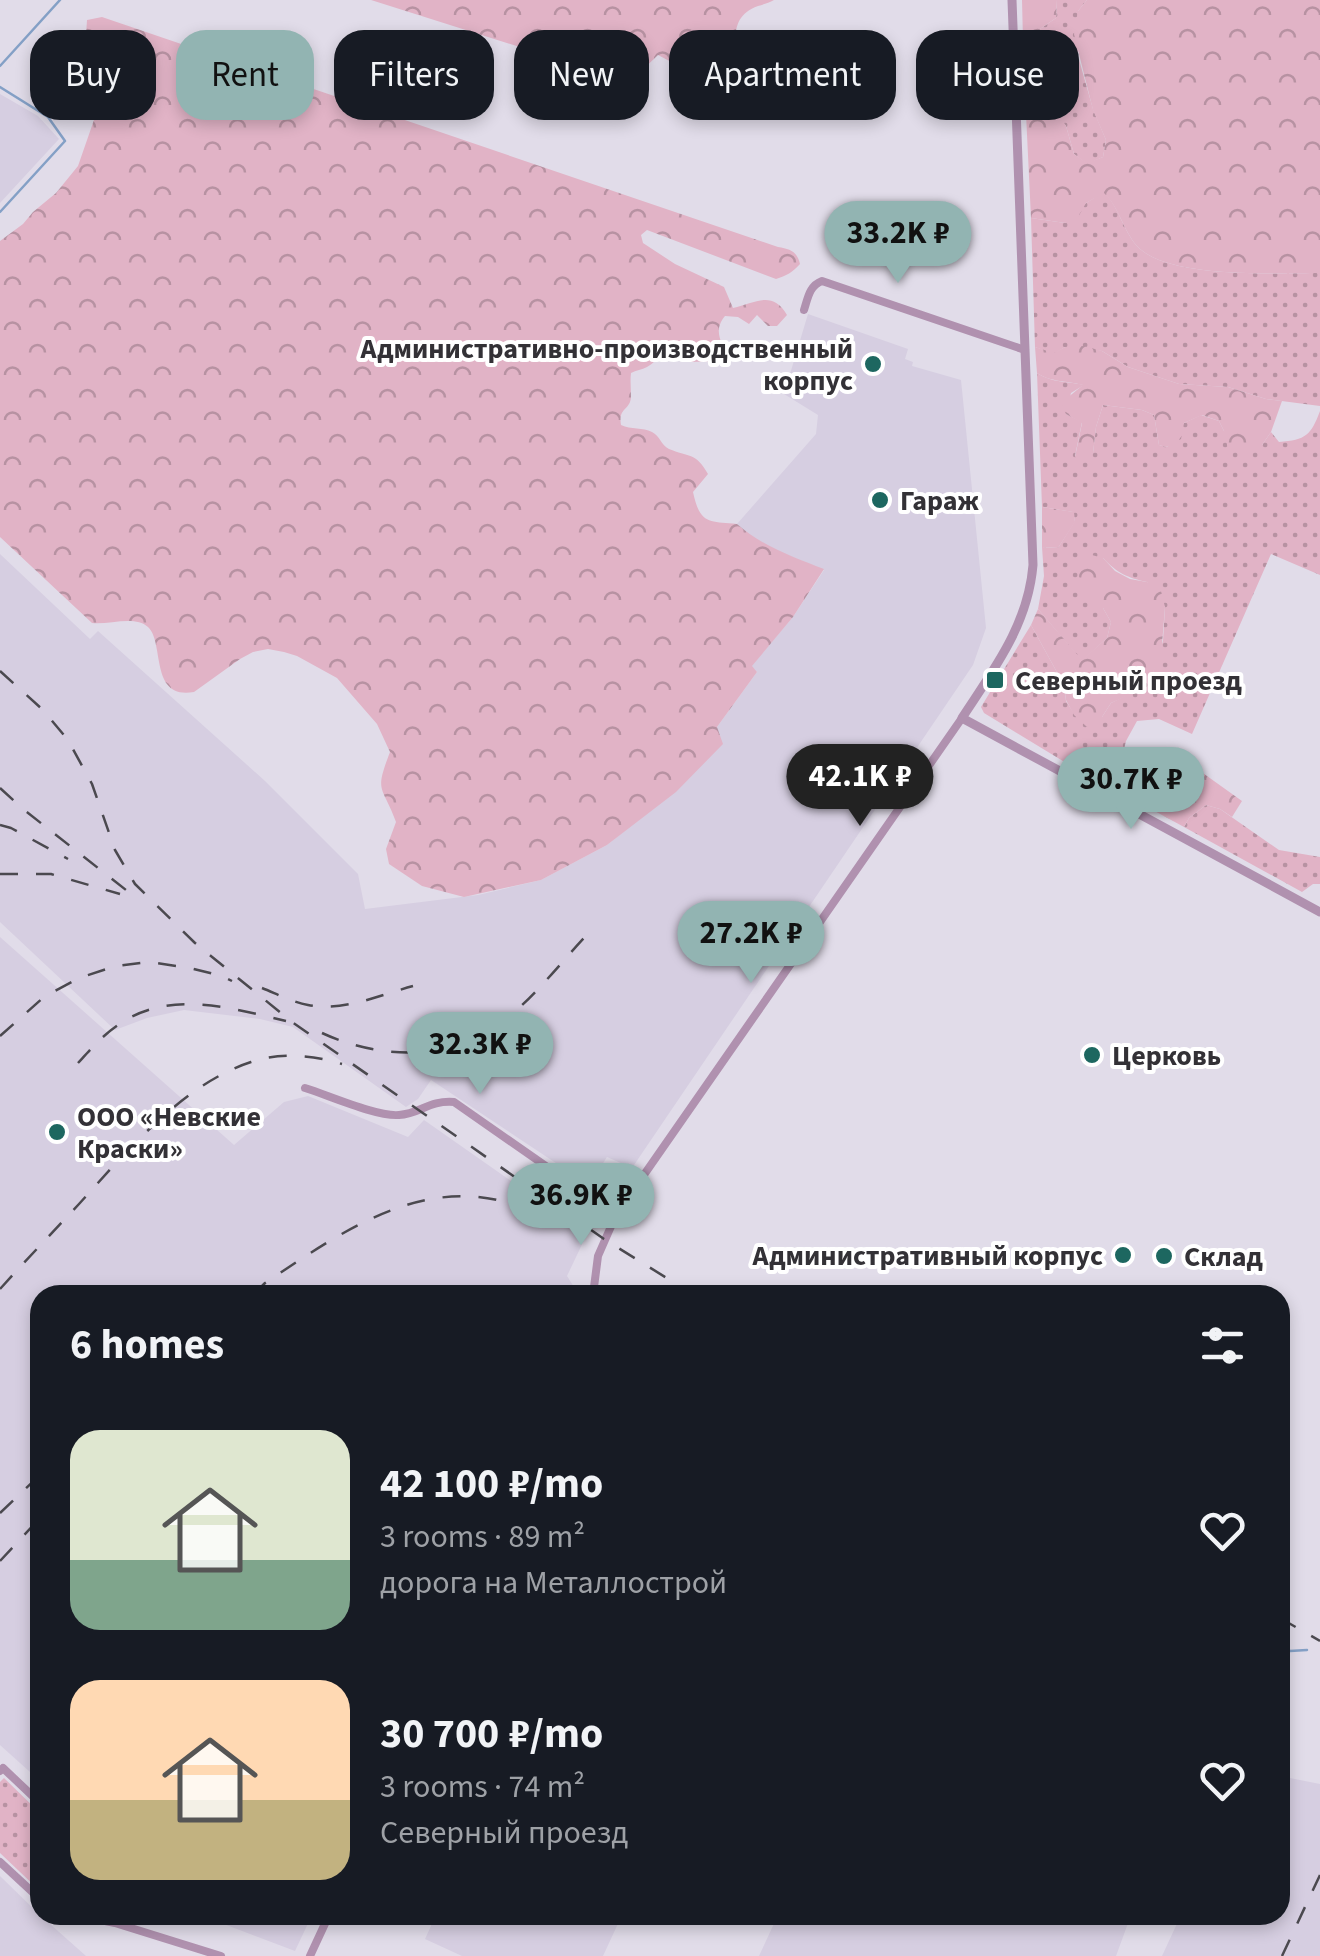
<!DOCTYPE html>
<html lang="en">
<head>
<meta charset="utf-8">
<style>
	body { margin:0; font-family:"Source Sans 3",sans-serif; background:#242831; color:#f1f3f6; height:100vh; display:flex; flex-direction:column; font-size:38px; white-space:nowrap }
	* { box-sizing:border-box; margin:0 }
	p { font-size:32px; color:#9ea1a6 }
	.icon { flex:none; width:55px; height:55px; fill:none; stroke:currentColor; stroke-width:2; stroke-linecap:round; stroke-linejoin:round }
	.map { position:relative; flex:1; overflow:hidden }
	.details { position:absolute; left:30px; top:1285px; width:1260px; height:640px; display:flex; flex-direction:column; background:#171b24; border-radius:30px; box-shadow:0 5px 15px #0003 }
	.details>* { flex:none }
	.hud { position:absolute; left:30px; top:30px; width:1260px; height:90px; display:flex; gap:20px }
	.price { position:absolute; translate:-50% -85px; padding:0 22px; border-radius:35px; background:#92b4b2; color:#111; font-size:32px; line-height:65px; filter:drop-shadow(0 2px 5px #0008) }
	.price::after { content:''; position:absolute; left:50%; top:60px; width:30px; height:22px; margin-left:-15px; background:inherit; clip-path:polygon(0 0,100% 0,50% 100%) }
	.price.current { background:#222; color:#fff }
	ul { padding:0; list-style:none }
	li { display:flex; align-items:center; gap:30px; height:250px; padding:0 40px }
	li span { display:grid; place-items:center; flex:none; width:280px; height:200px; border-radius:30px; color:#555 }
	li>.icon { margin-inline-start:auto }
	span .icon { width:120px; height:120px; fill:#fffc; stroke-width:1 }
	li b { font-size:42px }
	h2 { display:flex; justify-content:space-between; align-items:center; height:120px; padding:0 40px; font-size:42px }
	.tag { padding:0 35px; border-radius:30px; background:#171b24; box-shadow:0 5px 15px #0003; font-size:35px; line-height:90px }
	.tag.current { background:#92b4b2; color:#111 }
	.map>svg:first-child { display:block }
</style>
</head>
<body>
<div class="map">
<svg width="1320" height="1956" viewBox="0 0 1320 1956">
	<defs>
		<pattern id="grass-dots" width="8" height="8" patternUnits="userSpaceOnUse" patternTransform="scale(2.5)"><rect width="8" height="8" fill="#e1b3c6"/><path d="M2 2h.1M6 6h.1" fill="none" stroke="#b792a2" stroke-width="1.8" stroke-linecap="round"/></pattern>
		<pattern id="forest-crowns" width="20" height="18" patternUnits="userSpaceOnUse" patternTransform="scale(2.5)"><rect width="20" height="18" fill="#e1b3c6"/><path d="M2 6a3 3 0 1 1 6 0M12 15a3 3 0 1 1 6 0" fill="none" stroke="#b792a2"/></pattern>
	</defs>
	<rect width="100%" height="100%" fill="#e1dce9"/>
	<path fill="#d6cee1" d="M 0,94 L 38,116 L 59,139 L 0,203 Z
		M 808,314 L 908,349 L 905,359 L 913,362 L 912,366 L 961,380 L 986,628 L 973,665 L 632,1168 L 607,1157 L 589,1185 L 431,1080 L 418,1099 L 406,1107 L 293,1027 L 260,1019 L 184,1010 L 147,1018 L 115,1030 L 0,922 L 0,554 L 90,639 L 98,631 L 265,781 L 358,874 L 365,909 L 478,895 L 541,880 L 607,845 L 632,825 L 717,727 L 757,672 L 751,666 L 793,617 L 824,570 L 780,552 L 750,536 L 737,524 L 816,434 L 818,415 L 784,394 Z
		M 0,937 L 234,1145 L 284,1102 L 308,1096 L 408,1137 L 424,1120 L 587,1234 L 567,1276 L 579,1295 L 40,1295 L 40,1781 L 0,1745 Z
		M 1280,1776 L 1320,1784 L 1320,1956 L 1162,1956 L 1181,1915 L 1280,1915 Z
		M 0,1876 L 40,1915 L 86,1956 L 0,1956 Z
		M 200,1915 L 312,1915 L 295,1951 Z
		M 436,1915 L 622,1915 L 603,1956 L 462,1956 L 425,1939 Z
		M 778,1915 L 1131,1915 L 1116,1956 L 759,1956 Z"/>
	<path fill="url(#grass-dots)" d="M 1057,0 L 1087,0 L 1078,11 L 1078,56 L 1093,109 L 1106,140 L 1103,157 L 1087,164 L 1074,154 L 1066,126 L 1041,95 L 1025,93 L 1023,41 L 1030,45 L 1039,42 L 1040,29 L 1056,18 Z
		M 1104,192 C 1119,207 1123,230 1137,246 C 1167,279 1276,273 1320,273 L 1320,406 L 1266,399 L 1228,387 L 1179,384 L 1128,367 L 1102,351 L 1065,347 L 1054,354 L 1035,347 L 1031,218 L 1065,223 L 1086,203 Z
		M 1037,373 C 1053,383 1066,381 1084,385 L 1071,393 L 1066,414 L 1082,422 L 1075,456 L 1093,453 L 1096,427 L 1103,405 L 1142,410 L 1154,415 L 1159,445 L 1167,447 L 1184,423 L 1201,415 L 1219,421 L 1224,431 L 1262,445 L 1271,432 L 1279,442 C 1306,440 1311,435 1320,411 L 1320,575 L 1271,554 L 1192,734 L 1159,719 L 1137,721 L 1126,741 L 1123,753 L 1099,783 L 984,713 L 981,707 L 1031,625 L 1064,685 L 1066,701 L 1075,715 L 1102,717 L 1111,703 L 1129,694 L 1153,672 L 1163,641 L 1165,607 L 1147,582 C 1128,578 1117,573 1103,558 L 1103,608 L 1111,622 L 1107,638 L 1082,661 L 1038,609 L 1044,576 L 1042,547 L 1058,548 L 1075,521 L 1073,512 L 1042,507 Z
		M 1206,805 L 1220,809 L 1279,850 L 1320,857 L 1320,884 L 1313,884 L 1302,892 L 1184,827 L 1189,818 Z
		M 4,1778 L 40,1813 L 40,1891 L 0,1853 L 0,1782 Z"/>
	<path fill="url(#forest-crowns)" d="M 371,0 L 774,0 C 769,3 764,4 758,6 C 729,16 735,43 738,66 L 730,61 L 722,63 L 737,107 L 731,114 L 676,93 L 675,64 L 658,55 L 630,82 Z
		M 1022,0 L 1057,0 L 1056,18 L 1040,29 L 1037,46 L 1023,41 Z
		M 1087,0 L 1320,0 L 1320,273 C 1276,273 1167,279 1137,246 C 1123,230 1119,207 1104,193 L 1086,203 L 1077,219 L 1065,223 L 1031,218 L 1025,93 L 1041,95 L 1051,102 L 1066,126 L 1074,154 L 1087,163 L 1103,157 L 1106,140 L 1093,110 L 1074,34 L 1078,11 Z
		M 102,17 L 778,247 C 790,249 797,251 800,264 C 793,272 786,276 776,279 L 647,230 L 641,235 L 643,243 L 675,264 L 724,287 L 733,308 C 754,304 772,289 787,315 L 777,326 L 768,326 L 757,315 L 749,324 L 738,317 L 725,316 C 712,332 723,341 726,358 L 718,361 L 690,362 L 685,349 C 662,345 663,358 647,367 C 642,370 636,370 631,373 C 630,381 631,389 631,397 C 630,411 618,407 621,425 C 631,430 643,427 652,432 C 660,436 661,445 669,449 C 688,457 696,452 708,474 L 693,492 C 700,525 709,521 737,524 C 762,546 793,557 824,569 L 793,617 L 752,666 L 757,672 L 717,727 L 723,744 L 676,792 L 607,845 L 541,880 L 464,897 L 422,886 L 389,864 L 386,849 L 396,822 C 382,784 374,794 390,752 L 377,724 L 337,678 L 297,656 L 284,652 L 268,649 L 253,652 L 240,659 L 194,692 C 149,700 165,643 148,627 C 135,615 109,625 92,623 L 0,537 L 0,241 L 23,224 L 33,212 L 56,193 L 78,166 L 95,117 L 94,102 L 89,88 L 67,67 L 76,56 L 89,50 L 86,35 L 87,20 Z
		M 1084,346 L 1102,351 L 1128,367 L 1179,384 L 1228,387 L 1266,399 L 1282,401 L 1271,432 L 1262,445 L 1242,450 L 1228,449 L 1224,431 L 1219,421 L 1202,415 L 1184,423 L 1181,439 L 1166,447 L 1159,445 L 1154,415 L 1142,410 L 1103,405 L 1096,427 L 1093,453 L 1082,460 L 1075,457 L 1082,423 L 1066,414 L 1061,403 L 1083,385 C 1065,380 1053,383 1037,373 L 1035,347 L 1054,353 L 1065,347 Z
		M 1042,507 L 1074,512 L 1075,522 L 1058,548 L 1042,547 Z
		M 1088,554 L 1103,558 L 1115,571 L 1130,579 L 1147,582 L 1161,591 L 1165,607 L 1161,657 L 1153,672 L 1129,695 L 1111,703 L 1102,717 L 1087,727 L 1074,715 L 1066,700 L 1064,685 L 1031,625 L 1038,609 L 1082,660 L 1107,638 L 1111,622 L 1103,608 L 1086,601 L 1077,569 Z
		M 1186,761 L 1242,801 L 1232,817 L 1220,809 L 1206,805 L 1189,818 L 1184,827 L 1127,796 L 1136,775 L 1168,770 Z"/>
	<g fill="none" stroke-linecap="round" stroke-linejoin="round">
		<path stroke="#84a0c6" stroke-width="2.5" d="M 0,66 L 60,0
			M 0,87 L 48,117 L 65,141 L 0,212
			M 1280,1643 L 1290,1651 L 1307,1650"/>
		<path stroke="#b091af" stroke-width="8" d="M 804,310 C 808,298 809,286 822,281 L 1025,350
			M 305,1088 C 328,1095 377,1117 399,1115 C 420,1114 429,1100 454,1102 L 616,1215
			M 593,1295 L 598,1256 L 616,1215 L 962,718
			M 0,1771 L 3,1768 L 40,1803
			M 0,1862 L 40,1899
			M 76,1915 L 115,1923 L 113,1915
			M 115,1923 L 221,1956
			M 310,1956 L 329,1915"/>
		<path stroke="#b091af" stroke-width="9" d="M 1012,0 L 1033,565 C 1028,625 994,669 962,718 L 1320,912"/>
		<path stroke="#4b494f" stroke-width="2.5" stroke-dasharray="18 18" stroke-linecap="butt" d="M 0,671 L 43,710 L 68,740 L 92,784 L 115,850 L 135,884 L 195,943 L 292,1022 L 604,1239 L 694,1295
			M 0,788 L 23,809 L 140,901
			M 0,825 L 11,828 L 68,859
			M 0,874 L 51,874 L 120,894
			M 262,988 C 277,994 292,1002 308,1005 C 343,1012 380,995 413,986
			M 322,1033 C 376,1058 444,1062 495,1027 C 528,1005 557,967 584,938
			M 0,1036 L 44,997 L 79,978 L 116,966 L 149,962 L 190,968 L 222,976 L 232,981
			M 78,1063 C 90,1050 103,1035 118,1025 C 169,989 231,1008 286,1021
			M 0,1289 C 26,1260 53,1232 79,1204 C 126,1152 183,1084 251,1062 C 280,1052 313,1055 342,1064
			M 253,1295 L 265,1283 C 333,1238 410,1181 497,1200 C 524,1205 551,1220 575,1232
			M 558,1295 L 610,1292 L 636,1295
			M 0,1513 L 40,1475
			M 0,1561 L 40,1518
			M 1280,1618 L 1320,1641
			M 1282,1956 L 1320,1875"/>
	</g>
	<g fill="#1d6760" stroke="#fff" stroke-width="4">
		<circle cx="873" cy="364" r="10"/>
		<circle cx="880" cy="500" r="10"/>
		<rect x="985" y="670" width="20" height="20" rx="5"/>
		<circle cx="1092" cy="1055" r="10"/>
		<circle cx="57" cy="1132" r="10"/>
		<circle cx="1123" cy="1255" r="10"/>
		<circle cx="1164" cy="1256" r="10"/>
	</g>
	<g text-anchor="middle" stroke-width="8" stroke-linejoin="round" paint-order="stroke">
		<g font-size="28" font-weight="bold" fill="#333136" stroke="#fff" text-anchor="start">
			<text x="853" y="358" text-anchor="end">Административно-производственный<tspan x="853" dy="32">корпус</tspan></text>
			<text x="900" y="510">Гараж</text>
			<text x="1015" y="690">Северный проезд</text>
			<text x="1112" y="1065">Церковь</text>
			<text x="77" y="1126">ООО «Невские<tspan x="77" dy="32">Краски»</tspan></text>
			<text x="1103" y="1265" text-anchor="end">Административный корпус</text>
			<text x="1184" y="1266">Склад</text>
		</g>
	</g>
</svg>
<b class="price" style="left:898px;top:286px">33.2K ₽</b>
<b class="price current" style="left:860px;top:829px">42.1K ₽</b>
<b class="price" style="left:1131px;top:832px">30.7K ₽</b>
<b class="price" style="left:751px;top:986px">27.2K ₽</b>
<b class="price" style="left:480px;top:1097px">32.3K ₽</b>
<b class="price" style="left:581px;top:1248px">36.9K ₽</b>
<div class="hud">
<a class="tag">Buy</a>
<a class="tag current">Rent</a>
<a class="tag">Filters</a>
<a class="tag">New</a>
<a class="tag">Apartment</a>
<a class="tag">House</a>
</div>
<section class="details">
<h2>6 homes<svg class="icon" aria-label="filters" viewBox="0 0 24 24"><path d="M4 7h16M4 17h16"/><circle cx="9" cy="7" r="2"/><circle cx="15" cy="17" r="2"/></svg></h2>
<ul>
<li><span style="background:linear-gradient(#dfe7d0 65%,#7fa58c 0)"><svg class="icon" aria-label="home" viewBox="0 0 24 24"><path d="M3 11l9-7 9 7M6 9v11h12V9"/></svg></span><div><b>42 100 ₽/mo</b><p>3 rooms · 89 m²</p><p>дорога на Металлострой</p></div><svg class="icon" aria-label="heart" viewBox="0 0 24 24"><path d="M12 20l-8-8c-3-5 5-10 8-4 3-6 11-1 8 4z"/></svg></li>
<li><span style="background:linear-gradient(#ffd9b3 60%,#c2b280 0)"><svg class="icon" aria-label="home" viewBox="0 0 24 24"><path d="M3 11l9-7 9 7M6 9v11h12V9"/></svg></span><div><b>30 700 ₽/mo</b><p>3 rooms · 74 m²</p><p>Северный проезд</p></div><svg class="icon" aria-label="heart" viewBox="0 0 24 24"><path d="M12 20l-8-8c-3-5 5-10 8-4 3-6 11-1 8 4z"/></svg></li>
</ul>
</section>
</div>
</body>
</html>
